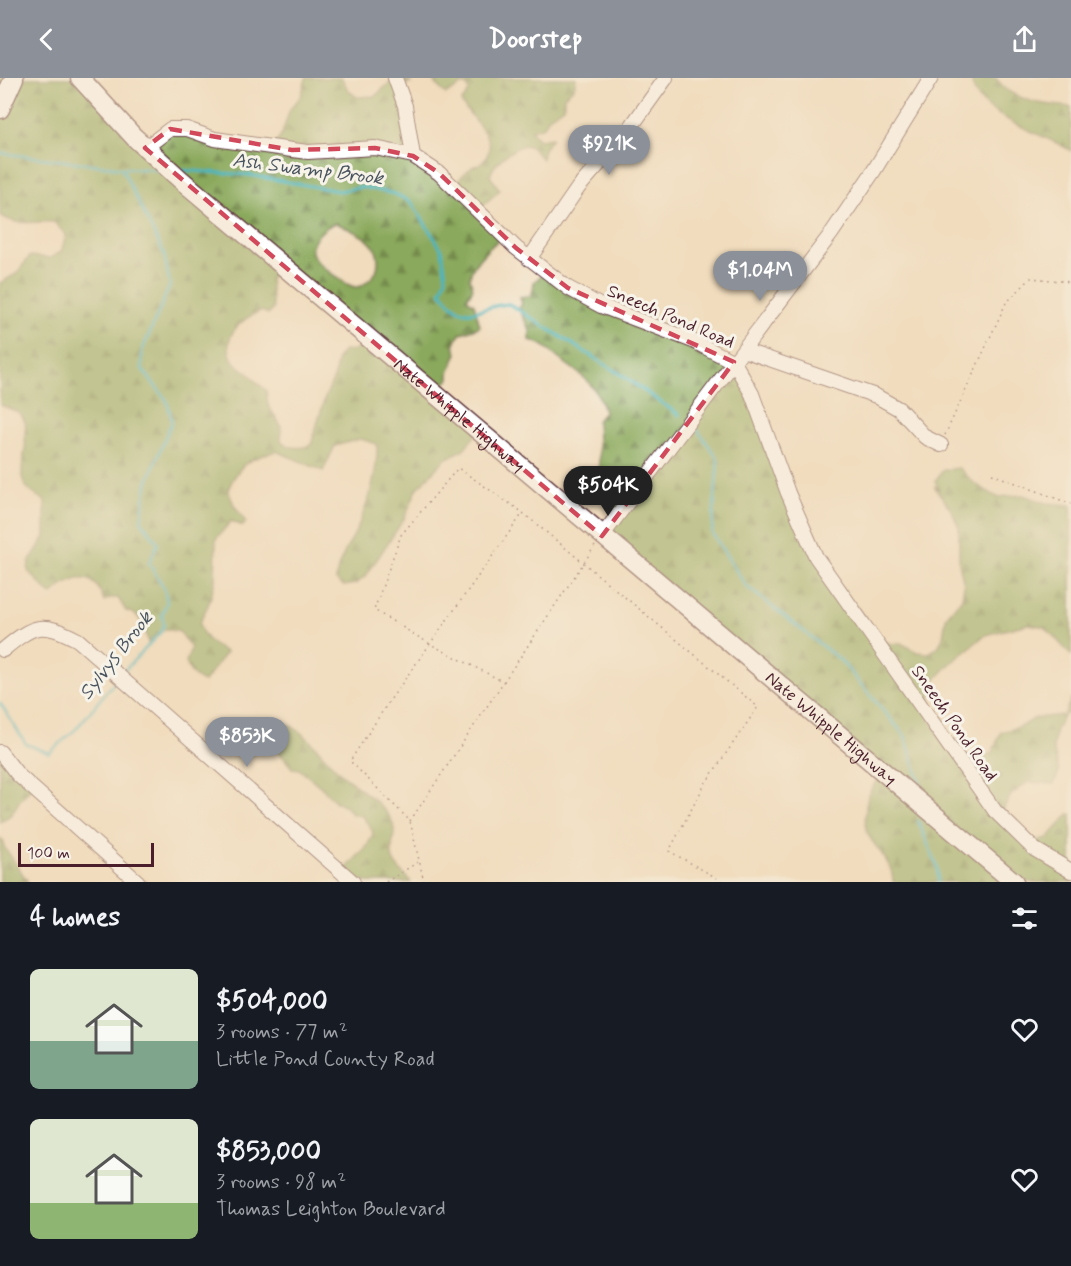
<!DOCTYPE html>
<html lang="en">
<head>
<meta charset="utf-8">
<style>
	body { margin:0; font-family:Mynerve,sans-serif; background:#20242c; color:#f1f3f6; height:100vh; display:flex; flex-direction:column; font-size:22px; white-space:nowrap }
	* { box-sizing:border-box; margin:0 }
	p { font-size:20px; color:#9ea1a6 }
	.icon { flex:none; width:33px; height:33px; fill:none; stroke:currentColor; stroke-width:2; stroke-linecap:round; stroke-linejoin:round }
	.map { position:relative; height:804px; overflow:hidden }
	.panel { display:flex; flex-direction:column; background:#171b24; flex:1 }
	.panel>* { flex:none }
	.scale { position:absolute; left:18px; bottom:15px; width:136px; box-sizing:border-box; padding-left:6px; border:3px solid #4a1f2b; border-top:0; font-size:16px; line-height:21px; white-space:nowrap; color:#4a1f2b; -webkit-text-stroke:4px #f7f3e8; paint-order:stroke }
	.price { position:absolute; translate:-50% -51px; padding:0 14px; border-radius:21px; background:#8c9099; color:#fff; font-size:20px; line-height:39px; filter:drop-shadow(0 2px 3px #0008) }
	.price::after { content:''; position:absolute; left:50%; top:36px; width:18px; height:14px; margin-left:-9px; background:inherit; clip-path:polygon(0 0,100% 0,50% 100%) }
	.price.current { background:#222; color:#fff }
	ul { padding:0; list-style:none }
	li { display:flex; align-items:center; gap:18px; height:150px; padding:0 30px }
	li span { display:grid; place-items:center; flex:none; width:168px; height:120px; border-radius:9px; color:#555 }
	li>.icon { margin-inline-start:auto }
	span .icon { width:72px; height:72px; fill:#fffc; stroke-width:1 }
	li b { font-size:26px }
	h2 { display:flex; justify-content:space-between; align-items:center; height:72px; padding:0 30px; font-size:26px }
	header { display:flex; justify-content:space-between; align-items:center; height:78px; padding:0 30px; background:#8c9099; color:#fff; font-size:27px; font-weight:700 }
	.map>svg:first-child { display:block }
</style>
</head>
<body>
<header><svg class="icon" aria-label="back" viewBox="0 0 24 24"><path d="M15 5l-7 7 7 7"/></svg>Doorstep<svg class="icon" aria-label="share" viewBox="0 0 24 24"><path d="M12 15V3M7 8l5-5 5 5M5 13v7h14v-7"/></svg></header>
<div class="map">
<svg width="1071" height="804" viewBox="0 0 1071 804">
	<defs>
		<pattern id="forest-firs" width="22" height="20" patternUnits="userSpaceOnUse" patternTransform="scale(1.5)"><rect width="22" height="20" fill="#8aa95c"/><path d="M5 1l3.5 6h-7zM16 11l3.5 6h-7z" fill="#73894c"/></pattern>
	</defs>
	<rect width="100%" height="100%" fill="#f7f3e8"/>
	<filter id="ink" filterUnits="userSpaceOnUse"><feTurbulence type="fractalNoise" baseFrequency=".0167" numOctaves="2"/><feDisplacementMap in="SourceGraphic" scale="12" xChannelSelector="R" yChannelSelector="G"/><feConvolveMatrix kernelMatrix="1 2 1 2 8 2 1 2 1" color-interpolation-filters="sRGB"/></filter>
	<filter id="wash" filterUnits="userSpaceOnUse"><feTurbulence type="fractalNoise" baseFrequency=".008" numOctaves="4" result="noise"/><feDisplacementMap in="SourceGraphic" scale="24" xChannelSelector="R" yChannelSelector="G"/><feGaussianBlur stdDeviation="1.35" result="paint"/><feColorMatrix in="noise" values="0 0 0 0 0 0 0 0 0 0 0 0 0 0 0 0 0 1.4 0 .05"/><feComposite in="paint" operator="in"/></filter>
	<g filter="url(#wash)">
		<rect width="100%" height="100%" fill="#f1dcbd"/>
		<path fill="url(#forest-firs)" stroke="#6a6444" stroke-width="1.5" fill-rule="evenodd" d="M 0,0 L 81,0 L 146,68 L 167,54 L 272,70 L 281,58 L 290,31 L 301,18 L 306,0 L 342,0 L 348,12 L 357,19 L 375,18 L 395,0 L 403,0 L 411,5 L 403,8 L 414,73 L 454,106 C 460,101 466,93 472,89 C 480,85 474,91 481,85 C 504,65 472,42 461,24 L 469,14 L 468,9 L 463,6 L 446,16 L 435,6 L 433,0 L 576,0 L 574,10 L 564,18 L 564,29 L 549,39 L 544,48 L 531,52 L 539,62 L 552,60 L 544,71 L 542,81 L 531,69 L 524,67 C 510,72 494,84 490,98 L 500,112 L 479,131 L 504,156 C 494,167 471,184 470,200 C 470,203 472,206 473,210 L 467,221 L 474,226 L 480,248 C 467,256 460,249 454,268 L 457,275 L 449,295 L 449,301 L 436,314 L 480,352 L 463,372 L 445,381 L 417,411 L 404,441 L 366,498 L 355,506 L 344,508 L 336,502 C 337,484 348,469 356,453 C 368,426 378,396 377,366 L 360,361 L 335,368 L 323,393 L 276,373 C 249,381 239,385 228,412 L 234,427 L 246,444 L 243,448 L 231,443 L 216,461 L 215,503 L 209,525 L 199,546 C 204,561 212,567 226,574 L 204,604 C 194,600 190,595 186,584 L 191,570 L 180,554 L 165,551 L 156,556 L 148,565 C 145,550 142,536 126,533 L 118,520 L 110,520 L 104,523 C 94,490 71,499 51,517 L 28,493 L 29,484 L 45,459 L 45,425 L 44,422 C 16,408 21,397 25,370 C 26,365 25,361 25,356 C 25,351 27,346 24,342 C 20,333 8,330 0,327 L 0,205 L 16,196 L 30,178 L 50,180 L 61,174 L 66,157 L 54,144 C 34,142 17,150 0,137 ZM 336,145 C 353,153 379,162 378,183 C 378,191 376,195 371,200 C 366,204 362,210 355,209 C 347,208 318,187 314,179 C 305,166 325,147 336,145 ZM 284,188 L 368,260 L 355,272 L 344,273 L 338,279 L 334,300 L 325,319 L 311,367 C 299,371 292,371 281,363 L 281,348 L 268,327 L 266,312 C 259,307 254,302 249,296 C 245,291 237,289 234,284 C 219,260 240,241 261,233 L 269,236 L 273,231 L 270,200 Z
			M 972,0 L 996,0 C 1012,24 1045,27 1071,29 L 1071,73 C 1046,56 969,36 972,0 Z
			M 548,192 L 567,207 L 734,283 L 812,474 L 883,563 L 891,566 L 901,565 L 917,574 L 929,575 L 938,569 L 943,559 L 946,539 L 962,520 L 964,507 L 959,485 L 959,449 L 951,432 L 934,408 L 939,411 L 935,403 L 943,392 L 959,390 L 975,406 L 997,419 L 1023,417 L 1046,425 L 1071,427 L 1071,577 L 1045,549 L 1028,546 L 985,557 L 949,587 L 932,605 L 928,640 L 964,691 L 992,675 L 1001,654 L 1024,647 L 1035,640 L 1064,637 L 1071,621 L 1071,634 L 1064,637 L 1056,651 L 1053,670 L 1059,694 L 1054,706 L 1028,704 L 1011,717 L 999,740 L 1026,765 L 1048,760 L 1069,736 L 1071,736 L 1071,804 L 1020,804 L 1007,794 L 1000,804 L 893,804 C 893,785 878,773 869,758 C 863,748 865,722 871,712 C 874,705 881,699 886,693 L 606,456 L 617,436 L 601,419 L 597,343 L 604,334 C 600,310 581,296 562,283 C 548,273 549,268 530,262 L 530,252 L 519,231 L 522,225 L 520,219 L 530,218 L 533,213 L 534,204 Z
			M 284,644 C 313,659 321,678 343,697 C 357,710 382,725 391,741 C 399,755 388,768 393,782 C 396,790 406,798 411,804 L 352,804 L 343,794 L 367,768 L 373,756 L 371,750 L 362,738 L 352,736 L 344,727 L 337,725 L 321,709 L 299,691 L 292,690 L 275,669 L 263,664 Z
			M 0,672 L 33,707 L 20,722 L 12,736 L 0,744 Z
			M 0,760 L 4,764 L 3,767 L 28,804 L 0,804 Z"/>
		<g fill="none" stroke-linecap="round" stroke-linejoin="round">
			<path stroke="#47b6c0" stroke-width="3" d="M 0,75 L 122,90 L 159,92
				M 122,91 L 164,176 L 170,207 L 142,273 L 142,291 L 167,323 L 172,343 L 147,405 L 141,443 L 158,465 L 149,485 L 164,510 L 167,524 L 162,537 L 164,546 L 161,554 L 122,595
				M 180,92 L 249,97 L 339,113 L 362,109 L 395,116 L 411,124 L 442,172 L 446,200 L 441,214 C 467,250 477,227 509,226 L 623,298 L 679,337
				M 697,351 L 718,381 L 712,455 L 746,508 L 840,582 L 905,658 L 921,707
				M 0,625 L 26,666 L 49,675 L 76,651 L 116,602
				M 918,743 L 937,788 L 938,804"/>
		</g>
	</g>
	<g filter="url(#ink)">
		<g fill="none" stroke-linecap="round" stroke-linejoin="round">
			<defs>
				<path id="minor" d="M 395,0 L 405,28 L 413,78
					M 145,70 L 170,51 L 187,51 L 215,61 L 292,72 L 308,74 L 375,70 L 413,78 L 439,95 L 516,170 L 568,210 L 601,228 L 693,263 L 734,284 L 752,316 L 788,415 L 816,479 L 995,733 L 1034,771 L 1071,793
					M 529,181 L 578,110 L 628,53 L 666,0
					M 743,272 L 876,318 L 899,331 L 925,359 L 941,367
					M 602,458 L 831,156 L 873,94 L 931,0
					M 3,572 C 34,546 42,543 78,562 L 353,804
					M 0,674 L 18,697 L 138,804"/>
				<g id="major">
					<path id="s1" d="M 80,0 L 134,59 L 180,101 L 1014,804"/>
					<path d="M 0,31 L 14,0"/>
				</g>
			</defs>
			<use href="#minor" stroke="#633b41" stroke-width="16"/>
			<use href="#major" stroke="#633b41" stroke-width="21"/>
			<path stroke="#633b41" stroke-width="1.5" stroke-dasharray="1.5 4.5" stroke-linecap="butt" d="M 945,357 L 1006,225 L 1031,200 L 1071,204
				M 992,396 L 1071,426
				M 504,604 L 430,566 L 374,532 L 401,457 L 458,390 L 522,434
				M 410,743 L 595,468
				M 386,804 L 418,784
				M 424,804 L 410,743 L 350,683 L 388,625 L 523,435 L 758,629 L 705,706 L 669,773 L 724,804"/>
			<use href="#minor" stroke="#fff" stroke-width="14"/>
			<use href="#major" stroke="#fff" stroke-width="18"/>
		</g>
	</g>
	<path d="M0 0H1071V804H0ZM 170,51 L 292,72 L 375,70 L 413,78 L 439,95 L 516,170 L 568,210 L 734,284 L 602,458 L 145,70 Z" fill="#f1dcbd" fill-opacity=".55" fill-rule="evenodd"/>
	<path fill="none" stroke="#d1495b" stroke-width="4.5" stroke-dasharray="12 8" stroke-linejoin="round" d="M 170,51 L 292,72 L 375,70 L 413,78 L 439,95 L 516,170 L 568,210 L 734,284 L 602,458 L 145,70 Z"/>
	<g text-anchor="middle" stroke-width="6" stroke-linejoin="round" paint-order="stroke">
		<g font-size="18" fill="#4a1f2b" stroke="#f7f3e8">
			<text transform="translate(671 238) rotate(23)" y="6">Sneech Pond Road</text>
			<text dy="6" stroke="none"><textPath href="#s1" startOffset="508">Nate Whipple Highway</textPath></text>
			<text transform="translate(955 645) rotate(55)" y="6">Sneech Pond Road</text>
			<text dy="6" stroke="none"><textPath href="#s1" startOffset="994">Nate Whipple Highway</textPath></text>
		</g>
		<g font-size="20" font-style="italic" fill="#49545f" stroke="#f7f3e8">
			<text transform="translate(308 90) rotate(7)" y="7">Ash Swamp Brook</text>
			<text transform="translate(115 577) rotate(-52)" y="7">Sylvys Brook</text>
		</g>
	</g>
</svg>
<div class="scale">100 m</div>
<b class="price" style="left:609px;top:98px">$921K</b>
<b class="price" style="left:760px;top:224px">$1.04M</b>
<b class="price current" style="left:608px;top:439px">$504K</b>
<b class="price" style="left:247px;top:690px">$853K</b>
</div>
<section class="panel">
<h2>4 homes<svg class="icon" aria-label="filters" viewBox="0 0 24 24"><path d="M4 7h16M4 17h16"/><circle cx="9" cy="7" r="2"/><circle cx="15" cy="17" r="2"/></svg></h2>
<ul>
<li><span style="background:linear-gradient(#dfe7d0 60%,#7fa58c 0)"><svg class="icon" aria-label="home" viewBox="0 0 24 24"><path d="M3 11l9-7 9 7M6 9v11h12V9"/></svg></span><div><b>$504,000</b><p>3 rooms · 77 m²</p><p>Little Pond County Road</p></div><svg class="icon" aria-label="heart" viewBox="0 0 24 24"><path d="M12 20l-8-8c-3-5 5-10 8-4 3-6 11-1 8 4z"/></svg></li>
<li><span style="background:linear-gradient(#dfe7d0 70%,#8fb573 0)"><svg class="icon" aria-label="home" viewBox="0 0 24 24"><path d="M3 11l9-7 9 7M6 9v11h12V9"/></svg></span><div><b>$853,000</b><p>3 rooms · 98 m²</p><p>Thomas Leighton Boulevard</p></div><svg class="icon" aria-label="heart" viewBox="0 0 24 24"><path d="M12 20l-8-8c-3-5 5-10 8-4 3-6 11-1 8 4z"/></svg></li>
</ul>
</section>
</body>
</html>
